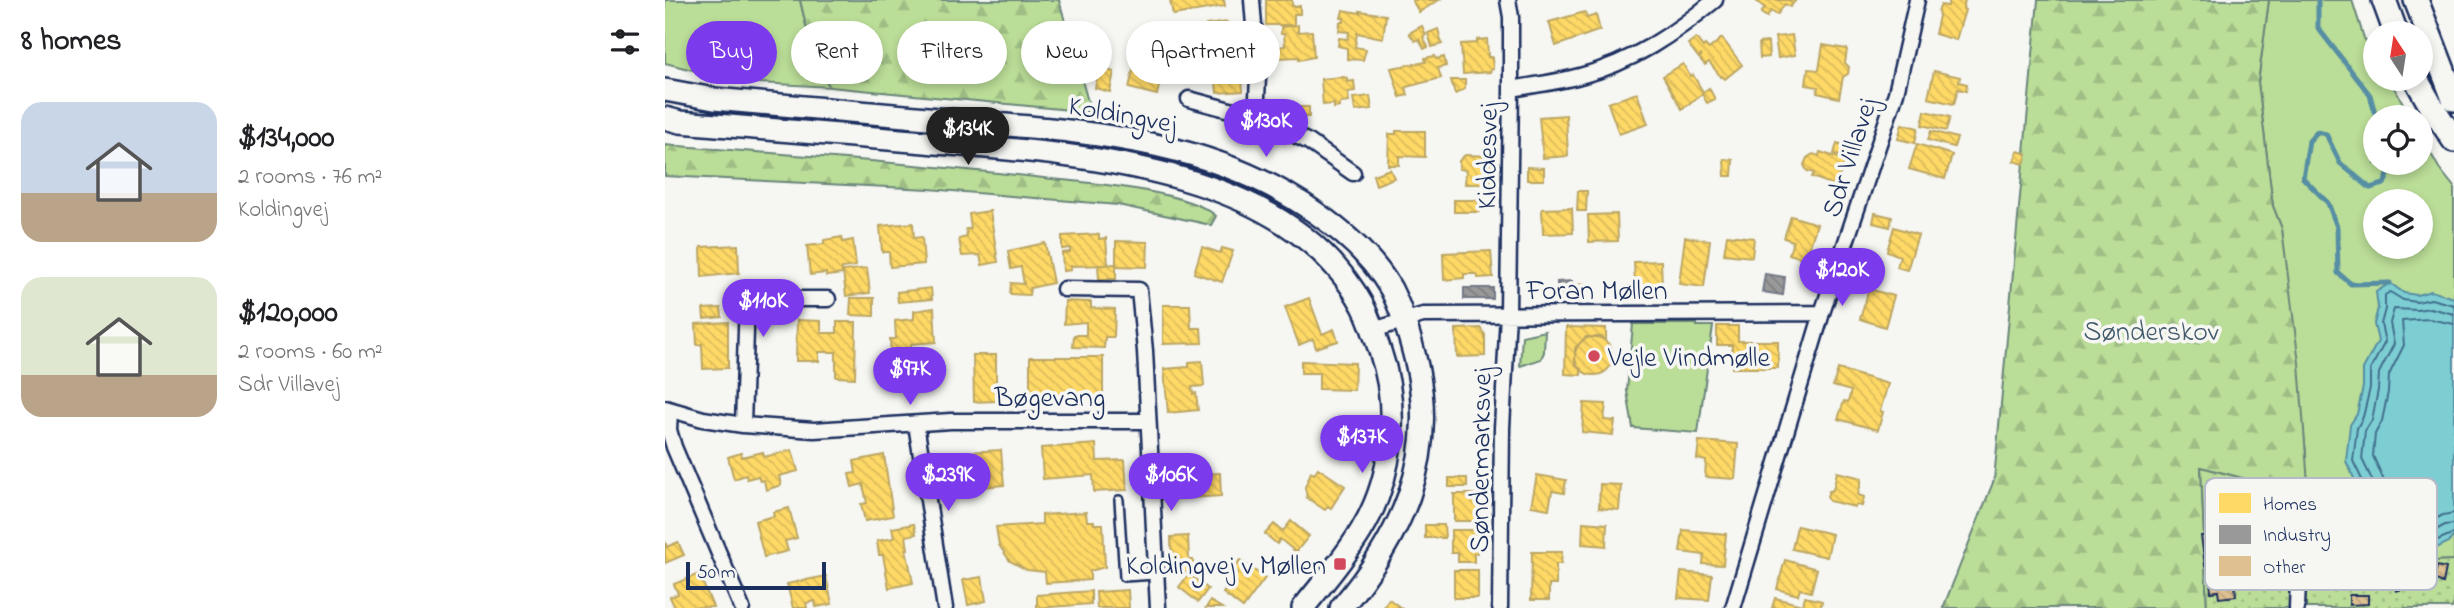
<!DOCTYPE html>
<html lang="en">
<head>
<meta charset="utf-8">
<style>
	body { margin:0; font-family:"Indie Flower",sans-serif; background:#f6f6f6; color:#202124; height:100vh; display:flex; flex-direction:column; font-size:26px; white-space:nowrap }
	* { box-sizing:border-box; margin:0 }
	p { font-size:23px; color:#757577 }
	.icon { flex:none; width:38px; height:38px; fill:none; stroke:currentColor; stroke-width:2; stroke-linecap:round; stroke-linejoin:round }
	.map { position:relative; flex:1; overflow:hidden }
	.details { display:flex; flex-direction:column; background:#fff; width:665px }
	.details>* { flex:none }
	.top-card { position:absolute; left:21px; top:21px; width:665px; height:63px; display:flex; gap:14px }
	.needle { width:46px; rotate:348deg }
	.tools { position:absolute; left:1698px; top:21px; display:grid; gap:14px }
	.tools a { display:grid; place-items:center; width:70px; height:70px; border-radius:50%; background:#fff; box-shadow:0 4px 10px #0003; font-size:35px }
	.scale { position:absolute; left:21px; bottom:18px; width:140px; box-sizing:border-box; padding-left:7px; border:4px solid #1b2f5e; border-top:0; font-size:19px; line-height:24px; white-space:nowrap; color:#1b2f5e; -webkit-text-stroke:5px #f6f6f2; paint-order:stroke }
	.price { position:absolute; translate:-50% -60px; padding:0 16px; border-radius:24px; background:#7c3aed; color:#fff; font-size:23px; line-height:46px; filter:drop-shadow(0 2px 4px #0008) }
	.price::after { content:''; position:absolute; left:50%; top:42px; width:21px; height:16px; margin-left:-10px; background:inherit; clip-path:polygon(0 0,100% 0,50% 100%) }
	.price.selected { background:#222; color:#fff }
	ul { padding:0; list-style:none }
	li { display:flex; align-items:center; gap:21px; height:175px; padding:0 21px }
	li span { display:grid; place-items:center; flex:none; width:196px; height:140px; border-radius:21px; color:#555 }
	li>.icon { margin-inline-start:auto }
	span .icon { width:84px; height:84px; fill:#fffc; stroke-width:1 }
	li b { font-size:30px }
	h2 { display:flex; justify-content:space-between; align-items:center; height:84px; padding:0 21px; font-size:30px }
	.pill { padding:0 24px; border-radius:32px; background:#fff; box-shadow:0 4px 10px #0003; font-size:24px; line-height:63px }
	.pill.selected { background:#7c3aed; color:#fff }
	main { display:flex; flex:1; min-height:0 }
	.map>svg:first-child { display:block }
</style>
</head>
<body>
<main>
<section class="details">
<h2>8 homes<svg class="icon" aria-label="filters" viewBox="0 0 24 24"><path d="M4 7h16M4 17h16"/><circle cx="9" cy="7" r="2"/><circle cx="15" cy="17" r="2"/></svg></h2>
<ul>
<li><span style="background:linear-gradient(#c9d6e8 65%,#b9a48a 0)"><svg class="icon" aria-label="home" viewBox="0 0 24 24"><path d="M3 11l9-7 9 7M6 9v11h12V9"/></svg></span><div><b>$134,000</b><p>2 rooms · 76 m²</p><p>Koldingvej</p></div></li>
<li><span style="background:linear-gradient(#dfe7d0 70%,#b9a48a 0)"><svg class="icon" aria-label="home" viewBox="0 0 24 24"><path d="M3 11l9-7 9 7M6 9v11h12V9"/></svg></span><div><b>$120,000</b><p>2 rooms · 60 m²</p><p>Sdr Villavej</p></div></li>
</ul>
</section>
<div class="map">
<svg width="1789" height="608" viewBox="0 0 1789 608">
	<defs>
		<pattern id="forest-firs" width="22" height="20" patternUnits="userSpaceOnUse" patternTransform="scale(1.75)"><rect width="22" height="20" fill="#badd97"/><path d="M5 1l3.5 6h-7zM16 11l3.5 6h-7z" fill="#9fbe85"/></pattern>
		<pattern id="garden-dots" width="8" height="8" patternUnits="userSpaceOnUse" patternTransform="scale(1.75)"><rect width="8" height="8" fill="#badd97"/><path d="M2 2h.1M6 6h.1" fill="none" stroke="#9fbe85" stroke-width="1.8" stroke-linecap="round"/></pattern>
		<pattern id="homes-back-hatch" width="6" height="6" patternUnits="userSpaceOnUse" patternTransform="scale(1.75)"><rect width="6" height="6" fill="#ffd966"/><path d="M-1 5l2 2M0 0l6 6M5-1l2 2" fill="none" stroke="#dabb5b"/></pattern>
		<pattern id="industry-back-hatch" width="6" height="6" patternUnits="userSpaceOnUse" patternTransform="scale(1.75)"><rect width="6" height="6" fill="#999"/><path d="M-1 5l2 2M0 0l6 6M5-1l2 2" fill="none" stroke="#7c7d80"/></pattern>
		<pattern id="building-back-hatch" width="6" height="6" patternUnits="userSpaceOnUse" patternTransform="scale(1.75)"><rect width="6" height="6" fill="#dec091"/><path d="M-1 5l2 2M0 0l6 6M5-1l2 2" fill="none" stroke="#bea57f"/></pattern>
	</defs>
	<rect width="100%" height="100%" fill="#f6f6f2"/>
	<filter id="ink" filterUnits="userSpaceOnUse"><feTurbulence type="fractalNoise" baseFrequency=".0143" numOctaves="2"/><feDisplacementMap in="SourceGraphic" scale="14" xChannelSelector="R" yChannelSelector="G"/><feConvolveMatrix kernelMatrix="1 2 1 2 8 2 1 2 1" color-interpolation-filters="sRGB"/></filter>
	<g filter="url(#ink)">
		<path fill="#badd97" stroke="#6a867a" stroke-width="2" fill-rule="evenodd" d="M 0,0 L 135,0 L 150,63 L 165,87 L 74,82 L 0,63 Z
			M 1604,0 L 1687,0 L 1699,38 L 1710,56 L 1710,79 L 1724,79 L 1746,117 L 1710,117 L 1710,163 L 1755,163 L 1755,134 L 1774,168 L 1789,187 L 1789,560 L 1750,562 L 1733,556 L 1673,508 L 1647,492 L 1641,476 L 1641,453 L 1617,229 L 1608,206 L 1593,82 ZM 1710,201 L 1755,201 L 1755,247 L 1710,247 Z
			M 968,324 L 1032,324 L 1032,326 L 1048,326 L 1033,433 L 968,428 L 962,391 Z
			M 880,331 L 879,352 L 876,359 L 855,366 L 857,336 Z"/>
		<path fill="url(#forest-firs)" stroke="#6a867a" stroke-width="2" d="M 135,0 L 394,0 L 426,112 L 165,87 L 150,63 Z
			M 1373,0 L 1604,0 L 1593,82 L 1608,206 L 1617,229 L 1634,363 L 1643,484 L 1636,494 L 1536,467 L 1542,608 L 1278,608 L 1329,480 Z
			M 0,145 C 129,155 258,164 387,179 C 425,183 524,191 551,216 L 546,225 L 453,205 L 264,189 L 0,176 Z"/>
		<path fill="url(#garden-dots)" stroke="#6a867a" stroke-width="2" d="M 1536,467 L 1636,494 L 1673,508 L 1733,556 L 1750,562 L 1789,560 L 1789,603 L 1787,608 L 1542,608 Z"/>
		<path fill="#7dced3" stroke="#568ea4" stroke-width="2" d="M 1725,283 L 1739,293 L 1752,295 L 1766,291 L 1789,298 L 1789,535 L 1784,542 L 1763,552 L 1744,549 L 1719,532 L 1698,498 L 1681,461 L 1685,425 L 1692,414 L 1698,387 L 1698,369 L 1713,341 L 1709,324 L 1713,308 L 1711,292 Z"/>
		<path fill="url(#homes-back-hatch)" stroke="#bba664" stroke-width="2" d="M 505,0 L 559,0 L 560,6 L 508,15 Z
			M 601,0 L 627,0 L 627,6 L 635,6 L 635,14 L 629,14 L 629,25 L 601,25 Z
			M 747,0 L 774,0 L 754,12 Z
			M 1090,0 L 1131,0 L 1125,7 L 1120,4 L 1112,15 L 1106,11 L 1102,17 L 1096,13 L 1100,8 Z
			M 1284,0 L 1300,0 L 1298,9 L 1300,10 L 1291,40 L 1270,34 L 1274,16 L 1273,11 L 1276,5 L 1283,6 Z
			M 678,10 L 695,13 L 695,11 L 721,15 L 718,38 L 692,33 L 690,47 L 701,49 L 698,60 L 682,59 L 682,48 L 673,46 L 674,38 L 683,39 L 684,32 L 674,31 L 675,22 L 679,22 L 679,18 L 676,18 Z
			M 920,12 L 922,18 L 931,15 L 935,30 L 891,46 L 884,22 Z
			M 562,22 L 563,27 L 567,30 L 565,44 L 543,47 L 541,25 Z
			M 633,25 L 633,32 L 647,31 L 649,57 L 634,60 L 634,57 L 613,58 L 612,47 L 620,46 L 619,34 L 616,34 L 616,27 Z
			M 757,26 L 761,35 L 758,37 L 763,47 L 759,49 L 754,39 L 750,41 L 744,33 Z
			M 773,29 L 777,44 L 767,47 L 763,33 Z
			M 1127,35 L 1130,55 L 1113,58 L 1110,37 Z
			M 1031,38 L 1038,47 L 1040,45 L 1044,49 L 1057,38 L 1077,65 L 1060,79 L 1057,76 L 1056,77 L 1044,62 L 1040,65 L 1034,58 L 1037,55 L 1033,57 L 1023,44 Z
			M 822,39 L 823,57 L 827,57 L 828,69 L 825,70 L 825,72 L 798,74 L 796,44 L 812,43 L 812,40 Z
			M 1103,42 L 1104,57 L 1095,58 L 1094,43 Z
			M 1158,45 L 1182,49 L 1180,63 L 1184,67 L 1183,74 L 1178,77 L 1174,98 L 1152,93 L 1153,87 L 1141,85 L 1143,69 L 1154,70 Z
			M 770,56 L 771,59 L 779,57 L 781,66 L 773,68 L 776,78 L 741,87 L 743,95 L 735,97 L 726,68 L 761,62 L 760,58 Z
			M 470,62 L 498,68 L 492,95 L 464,88 Z
			M 1018,64 L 1025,76 L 1028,75 L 1038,92 L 1044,88 L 1050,99 L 1042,103 L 1037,94 L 1017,109 L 998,76 Z
			M 434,68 L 449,72 L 445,92 L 430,88 Z
			M 576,68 L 578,91 L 552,93 L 550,69 Z
			M 1269,71 L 1295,77 L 1294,82 L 1302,84 L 1301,91 L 1293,89 L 1289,104 L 1263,98 Z
			M 678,77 L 682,78 L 682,82 L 689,81 L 690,91 L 683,92 L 684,102 L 675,103 L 675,107 L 669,108 L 669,104 L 658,105 L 656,79 Z
			M 786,80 L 800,80 L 800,89 L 790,94 Z
			M 972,93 L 983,124 L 954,134 L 943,103 Z
			M 705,96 L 707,109 L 690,111 L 688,98 Z
			M 622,107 L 644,107 L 644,117 L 623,117 Z
			M 1260,111 L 1285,117 L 1281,131 L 1257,125 Z
			M 901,115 L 903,156 L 878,158 L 874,117 Z
			M 1237,124 L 1253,128 L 1250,143 L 1233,139 Z
			M 731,131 L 760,131 L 760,157 L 734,156 L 734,165 L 723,165 L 724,134 L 731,134 Z
			M 1266,131 L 1292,138 L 1289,147 L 1263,140 Z
			M 1172,143 L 1188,148 L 1185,159 L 1169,154 Z
			M 1252,144 L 1287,155 L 1280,179 L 1244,169 Z
			M 1353,151 L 1362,154 L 1359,164 L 1349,161 Z
			M 1155,152 L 1180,160 L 1171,186 L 1147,177 L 1149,173 L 1142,171 L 1139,165 L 1142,158 L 1148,154 L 1154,156 Z
			M 800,155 L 826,156 L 826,184 L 800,184 L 801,170 L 794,169 L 794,161 Z
			M 1059,159 L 1068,160 L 1067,176 L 1060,176 Z
			M 862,167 L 879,168 L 879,180 L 862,180 Z
			M 725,169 L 729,178 L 711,185 L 708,175 Z
			M 913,191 L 922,191 L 921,211 L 912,211 Z
			M 789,200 L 814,200 L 814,212 L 789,212 Z
			M 907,208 L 908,233 L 878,234 L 877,209 Z
			M 325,211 L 333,262 L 317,265 L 315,255 L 297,256 L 294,239 L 302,237 L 301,229 L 306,229 L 304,214 Z
			M 1210,213 L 1227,217 L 1225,227 L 1208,223 Z
			M 952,214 L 953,241 L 924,242 L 923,215 Z
			M 1126,216 L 1152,224 L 1141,259 L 1124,254 L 1128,241 L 1119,238 Z
			M 248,223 L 249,238 L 257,237 L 259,264 L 225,267 L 224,252 L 217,252 L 215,226 Z
			M 1229,227 L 1253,235 L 1242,270 L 1232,267 L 1235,256 L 1222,251 Z
			M 434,234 L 434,239 L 441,238 L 443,265 L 406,266 L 406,270 L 398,271 L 397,253 L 405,252 L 405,248 L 397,249 L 397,236 Z
			M 1062,235 L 1089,238 L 1087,257 L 1059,254 Z
			M 177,237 L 178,242 L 188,240 L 191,266 L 177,268 L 177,274 L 161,276 L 161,273 L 145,275 L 142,246 L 159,244 L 159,240 Z
			M 1020,237 L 1045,240 L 1039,287 L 1014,284 Z
			M 451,241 L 483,242 L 482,267 L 451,266 Z
			M 380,243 L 388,283 L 365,288 L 364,295 L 345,294 L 346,283 L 359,284 L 356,267 L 346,269 L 343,251 Z
			M 73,245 L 74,273 L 37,277 L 36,247 Z
			M 537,247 L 555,253 L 557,248 L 568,251 L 557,282 L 529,273 Z
			M 826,251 L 828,277 L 813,278 L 812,274 L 799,274 L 799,278 L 779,280 L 778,253 Z
			M 996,261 L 997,286 L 970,287 L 969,262 Z
			M 451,264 L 451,279 L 434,279 L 433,265 Z
			M 1140,264 L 1150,267 L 1147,275 L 1137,271 Z
			M 202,268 L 205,293 L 181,296 L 178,271 Z
			M 921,284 L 921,298 L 909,299 L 909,285 Z
			M 266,288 L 267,299 L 233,302 L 232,292 Z
			M 1204,289 L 1229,296 L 1220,327 L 1195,319 Z
			M 186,298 L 209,298 L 209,316 L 185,315 Z
			M 644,298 L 657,334 L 669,329 L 673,341 L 651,348 L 648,339 L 634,345 L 620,307 Z
			M 400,301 L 426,302 L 426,308 L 450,309 L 449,337 L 440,337 L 439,348 L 408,347 L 409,335 L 421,335 L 421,322 L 399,324 Z
			M 498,305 L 525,305 L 526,328 L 536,328 L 537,343 L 498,344 Z
			M 56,308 L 57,317 L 39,319 L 38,309 Z
			M 269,308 L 271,342 L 246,344 L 246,354 L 226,356 L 225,339 L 231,339 L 230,321 L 249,319 L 249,311 Z
			M 132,320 L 156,321 L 156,333 L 172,333 L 172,322 L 191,322 L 190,378 L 171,377 L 171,352 L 154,352 L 154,361 L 131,361 Z
			M 63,322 L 63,368 L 38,369 L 37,344 L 32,345 L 31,324 Z
			M 1052,326 L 1073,326 L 1073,341 L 1113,341 L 1113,368 L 1067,368 L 1067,345 L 1052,345 Z
			M 901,327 L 941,328 L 941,341 L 937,337 L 921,337 L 910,348 L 910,364 L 916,369 L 916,375 L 900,374 Z
			M 816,328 L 820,335 L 820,356 L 792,357 L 791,329 Z
			M910 356a19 19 0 1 1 38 0a19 19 0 1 1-38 0Z
			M 308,355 L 331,355 L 331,401 L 309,402 Z
			M 365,357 L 438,357 L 438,396 L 365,396 Z
			M 537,361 L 539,386 L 527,387 L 528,394 L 531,393 L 533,410 L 503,413 L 499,369 L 524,367 L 524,362 Z
			M 636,361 L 690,363 L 689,390 L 654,389 L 654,373 L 636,373 Z
			M 1173,369 L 1223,384 L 1215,411 L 1218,412 L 1213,430 L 1173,419 L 1179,401 L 1183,402 L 1186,391 L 1168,386 Z
			M 919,403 L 941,404 L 939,420 L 950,421 L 948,435 L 917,432 Z
			M 1034,441 L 1073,444 L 1070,479 L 1040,477 L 1041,461 L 1032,459 Z
			M 431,444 L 432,461 L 460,460 L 462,490 L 429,492 L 428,475 L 378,479 L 376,448 Z
			M 127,450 L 133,471 L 114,476 L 116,485 L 101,490 L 99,480 L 95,481 L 93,476 L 82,479 L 81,475 L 69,479 L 63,457 L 76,453 L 77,457 L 98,452 L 99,457 Z
			M 336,450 L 339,485 L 305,488 L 302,452 Z
			M 219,455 L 228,516 L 200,521 L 196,504 L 202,503 L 198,484 L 187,487 L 184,474 L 191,473 L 189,461 Z
			M 653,468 L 680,486 L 666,508 L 663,506 L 660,510 L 642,498 L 640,487 L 646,472 L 649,474 Z
			M 1172,472 L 1197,478 L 1193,495 L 1199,497 L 1197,506 L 1191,505 L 1190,507 L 1164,501 L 1162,496 L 1164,491 L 1168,490 Z
			M 555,473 L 556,496 L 509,499 L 507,475 Z
			M 872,475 L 901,480 L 899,493 L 887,491 L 884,509 L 866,506 Z
			M 784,478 L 802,478 L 802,487 L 784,487 Z
			M 935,484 L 956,485 L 954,510 L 934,508 Z
			M 789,494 L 812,494 L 812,521 L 789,521 Z
			M 124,508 L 132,538 L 120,541 L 123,551 L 99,557 L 90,521 L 109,516 L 108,512 Z
			M 421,512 L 422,521 L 429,521 L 429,524 L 438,524 L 440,567 L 425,571 L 425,580 L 381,583 L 380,572 L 362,570 L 345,561 L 334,545 L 331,527 L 377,524 L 377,515 Z
			M 626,521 L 644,536 L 631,552 L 615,539 L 612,544 L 600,534 L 609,524 L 618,531 Z
			M 918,522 L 942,524 L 941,546 L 917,544 Z
			M 249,524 L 251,534 L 241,536 L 243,549 L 241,549 L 248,583 L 224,588 L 218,555 L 214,555 L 212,541 L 229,538 L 227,528 Z
			M 760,525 L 779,525 L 780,538 L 760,538 Z
			M 1132,526 L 1167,534 L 1162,557 L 1127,549 Z
			M 786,530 L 812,530 L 812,553 L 809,553 L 809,562 L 793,562 L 793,553 L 786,553 Z
			M 1018,530 L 1061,534 L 1058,565 L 1038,564 L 1039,555 L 1015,552 Z
			M 523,536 L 524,560 L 528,560 L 529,572 L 507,573 L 506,537 Z
			M 0,541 L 2,547 L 13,542 L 19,555 L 0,563 Z
			M 867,552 L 897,552 L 896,564 L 891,564 L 891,585 L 884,585 L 884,600 L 866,600 Z
			M 575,560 L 600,578 L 578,608 L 558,593 L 573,572 L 569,569 Z
			M 1120,560 L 1152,569 L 1146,592 L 1135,589 L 1133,595 L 1112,589 Z
			M 789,570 L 813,570 L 813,598 L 789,598 Z
			M 1016,572 L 1047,575 L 1044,600 L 1013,598 Z
			M 34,574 L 48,607 L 10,608 L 5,597 L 13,594 L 9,584 Z
			M 524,574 L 543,589 L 533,602 L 514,587 Z
			M 161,576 L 167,604 L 151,607 L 150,601 L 141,603 L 142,608 L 128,608 L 122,584 Z
			M 317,577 L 321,601 L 303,605 L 298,580 Z
			M 463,590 L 464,608 L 432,608 L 431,592 Z
			M 426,591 L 426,604 L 372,608 L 372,595 Z
			M 1140,597 L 1157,601 L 1155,608 L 1107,608 L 1110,598 L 1137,605 Z
			M 724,599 L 736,608 L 717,608 Z
			M 545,601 L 557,608 L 541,608 Z"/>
		<path fill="url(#industry-back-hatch)" stroke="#737987" stroke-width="2" d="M 1100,274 L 1120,277 L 1118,295 L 1097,292 Z
			M 907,281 L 908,298 L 893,299 L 892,282 Z
			M 799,288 L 828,288 L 828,299 L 799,299 Z"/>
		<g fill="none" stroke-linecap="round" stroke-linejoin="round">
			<path stroke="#426f8d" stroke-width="2" d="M 1789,305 L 1766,299 L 1752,302 L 1738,300 L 1725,292 L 1720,295 L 1720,309 L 1716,324 L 1720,342 L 1705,370 L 1705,388 L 1698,417 L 1692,428 L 1688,461 L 1704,494 L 1725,527 L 1747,542 L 1761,545 L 1789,533
				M 1789,314 L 1765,308 L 1752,310 L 1729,309 L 1725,323 L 1729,344 L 1714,373 L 1713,390 L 1707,420 L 1700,431 L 1697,459 L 1712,490 L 1732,521 L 1750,534 L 1760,536 L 1780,525 L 1789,524
				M 1789,324 L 1764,319 L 1737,321 L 1739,345 L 1724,375 L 1723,392 L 1717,421 L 1710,434 L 1708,456 L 1721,485 L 1738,513 L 1759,525 L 1778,515 L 1789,513"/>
			<path stroke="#568ea4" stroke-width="5" d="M 1653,0 L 1653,28 L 1705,95 L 1711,117
				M 1724,163 L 1725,171 L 1719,184 L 1705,188 L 1675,163 L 1661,134 L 1652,132 L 1644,141 L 1638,178 L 1663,203 L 1672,227 L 1673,273 L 1686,284 L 1725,283"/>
		</g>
		<path fill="url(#building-back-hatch)" stroke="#1b2f5e" stroke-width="2" d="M 1548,535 L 1548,539 L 1552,539 L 1554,555 L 1551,555 L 1552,565 L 1540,566 L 1536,536 Z
			M 1772,566 L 1781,568 L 1778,583 L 1764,577 L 1765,569 L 1771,571 Z
			M 1566,568 L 1567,585 L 1570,584 L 1571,596 L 1554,598 L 1553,591 L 1546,592 L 1544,570 Z
			M 1741,579 L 1744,587 L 1731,591 L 1729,583 Z
			M 1684,595 L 1703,595 L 1703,604 L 1684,605 Z"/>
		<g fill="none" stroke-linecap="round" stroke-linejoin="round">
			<defs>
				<path id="service" d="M 454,500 L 459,577 L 491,575"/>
				<path id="minor" d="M 587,0 L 593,77 L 591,117
					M 846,89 C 869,85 893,82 915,76 C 967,63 1010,33 1050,0
					M 524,99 L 591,117 L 644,142 L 688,173
					M 399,289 L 474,290 L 480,351 L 493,608
					M 708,330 L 758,315 L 1157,313
					M 0,408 L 38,419 L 78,425 L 149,430 L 286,421 L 483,421
					M 5,411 L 4,430 L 9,447 L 77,608
					M 251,424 L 280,608
					M 78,425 L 82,299 L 163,299
					M 835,608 L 837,428 L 843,313 L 846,89 L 846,17 L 843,0
					M 1068,608 L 1157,313 L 1231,93 L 1252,0
					M 1632,608 L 1636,494"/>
				<path id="secondary" d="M 0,90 L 49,99 C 131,106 213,113 296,121 C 421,132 545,138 651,213 C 680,233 708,258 726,289 C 738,313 746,340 752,366 C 772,460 736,537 676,608
					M 0,118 L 15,122 C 97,129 179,136 260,142 C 403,154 621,163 698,306 C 705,320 710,336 715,351 C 735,408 728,479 696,531 C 679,559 658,583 638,608"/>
				<path id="primary" d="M 1719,0 L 1731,33
					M 1751,0 L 1789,99
					M 1751,79 L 1765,104 L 1789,140"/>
			</defs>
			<use href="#service" stroke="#1b2f5e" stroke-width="12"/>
			<use href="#minor" stroke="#1b2f5e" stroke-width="19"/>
			<use href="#secondary" stroke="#1b2f5e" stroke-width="26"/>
			<use href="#primary" stroke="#1b2f5e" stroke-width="28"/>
			<use href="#service" stroke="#f6f6f2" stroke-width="7"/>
			<use href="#minor" stroke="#f6f6f2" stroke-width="14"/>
			<use href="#secondary" stroke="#f6f6f2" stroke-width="21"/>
			<use href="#primary" stroke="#f6f6f2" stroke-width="23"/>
		</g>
	</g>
	<g fill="#d1495b" stroke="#f6f6f2" stroke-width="2.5">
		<circle cx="929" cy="356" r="7"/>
		<rect x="668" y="557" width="14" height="14" rx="3.5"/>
	</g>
	<g text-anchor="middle" stroke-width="7" stroke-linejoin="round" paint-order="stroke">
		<g font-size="28" fill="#1b2f5e" stroke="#f6f6f2">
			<text transform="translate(458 113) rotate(10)" y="10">Koldingvej</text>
			<text transform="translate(821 156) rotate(-89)" y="10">Kiddesvej</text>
			<text transform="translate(1183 157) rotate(-72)" y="10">Sdr Villavej</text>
			<text x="932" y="299">Foran Møllen</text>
			<text x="385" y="406">Bøgevang</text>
			<text transform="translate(814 460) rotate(-89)" y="10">Søndermarksvej</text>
		</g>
		<g font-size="28" fill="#435a6c" stroke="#f6f6f2">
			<text x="1486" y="340">Sønderskov</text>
		</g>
		<g font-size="28" fill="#1b2f5e" stroke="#f6f6f2" text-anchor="start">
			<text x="943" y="366">Vejle Vindmølle</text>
			<text x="661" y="574" text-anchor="end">Koldingvej v Møllen</text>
		</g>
	</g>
	<rect x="1540" y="478" width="232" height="112" rx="10" fill="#f6f6f2" stroke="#b4bac6" stroke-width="2"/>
	<rect x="1554" y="493" width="32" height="20" fill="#ffd966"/>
	<rect x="1554" y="525" width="32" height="19" fill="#999"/>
	<rect x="1554" y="556" width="32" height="20" fill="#dec091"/>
	<g font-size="19" fill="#1b2f5e">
		<text x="1598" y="510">Homes</text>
		<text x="1598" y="541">Industry</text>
		<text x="1598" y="573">Other</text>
	</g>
</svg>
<div class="tools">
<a><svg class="needle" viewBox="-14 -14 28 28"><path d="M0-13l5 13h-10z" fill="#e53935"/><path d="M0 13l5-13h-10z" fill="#757577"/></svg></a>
<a><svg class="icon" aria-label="locate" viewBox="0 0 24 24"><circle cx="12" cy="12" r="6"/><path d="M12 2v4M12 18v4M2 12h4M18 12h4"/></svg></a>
<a><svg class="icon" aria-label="layers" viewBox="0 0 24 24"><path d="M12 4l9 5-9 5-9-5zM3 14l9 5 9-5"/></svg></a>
</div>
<div class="scale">50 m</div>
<b class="price" style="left:601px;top:159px">$130K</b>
<b class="price selected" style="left:303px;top:167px">$134K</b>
<b class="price" style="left:1177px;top:308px">$120K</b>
<b class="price" style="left:98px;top:339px">$110K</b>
<b class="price" style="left:245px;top:407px">$97K</b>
<b class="price" style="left:697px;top:475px">$137K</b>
<b class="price" style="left:283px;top:513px">$239K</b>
<b class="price" style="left:506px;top:513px">$106K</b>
<div class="top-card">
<a class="pill selected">Buy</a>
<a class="pill">Rent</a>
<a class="pill">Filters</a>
<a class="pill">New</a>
<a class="pill">Apartment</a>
</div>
</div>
</main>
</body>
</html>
